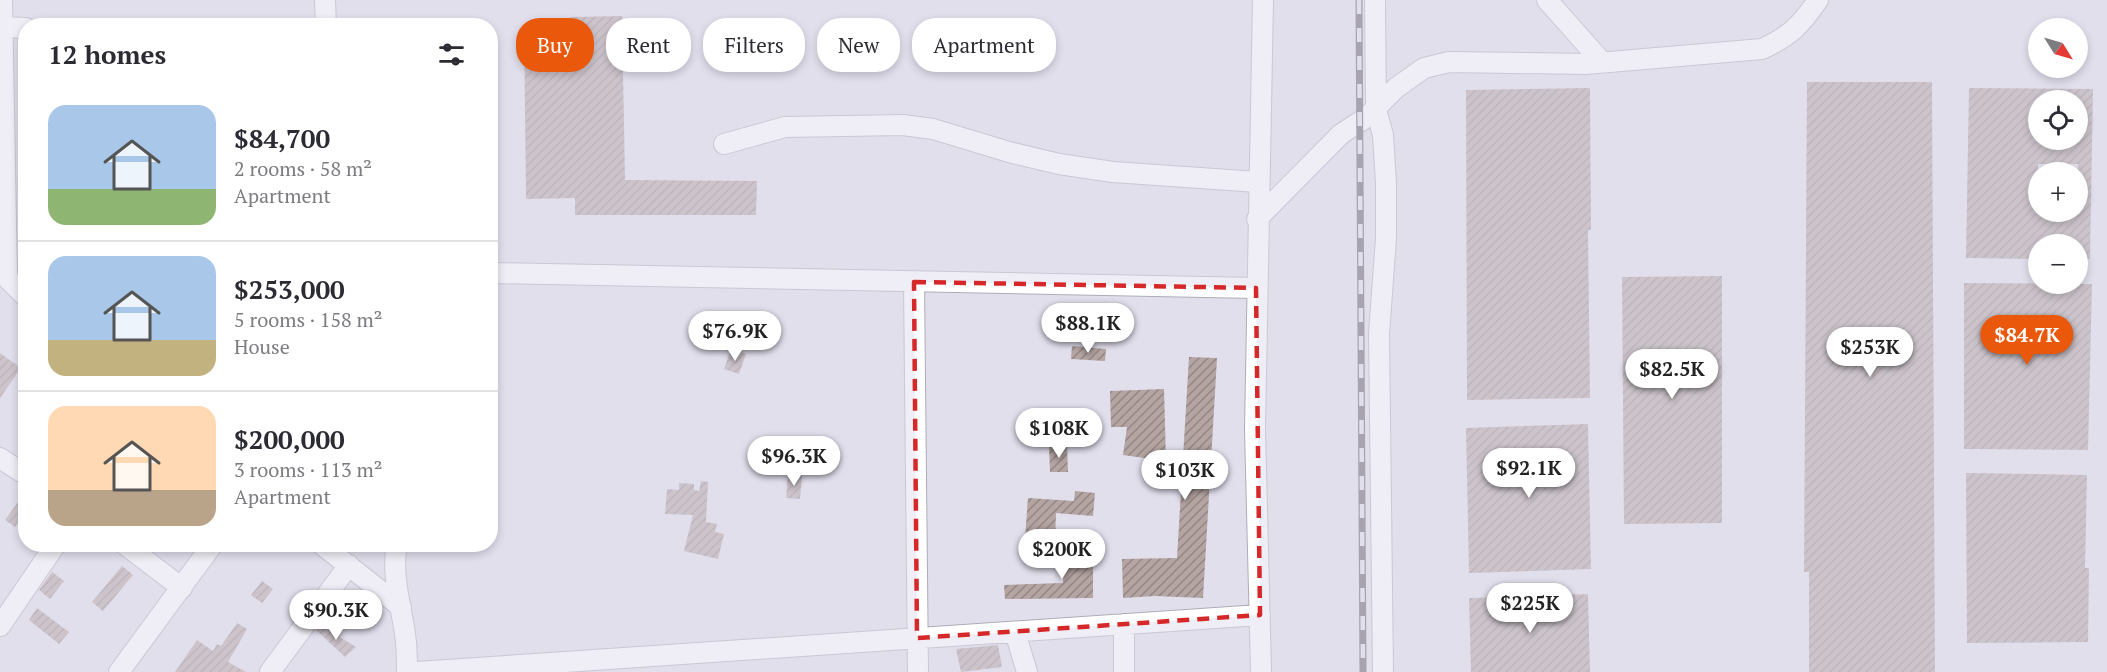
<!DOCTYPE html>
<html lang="en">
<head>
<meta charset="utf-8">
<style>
	body { margin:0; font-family:"PT Serif",serif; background:#f2f2f3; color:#2b2b33; height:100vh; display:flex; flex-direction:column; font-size:22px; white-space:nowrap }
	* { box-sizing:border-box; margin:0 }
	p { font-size:20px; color:#7c7c81 }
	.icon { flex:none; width:33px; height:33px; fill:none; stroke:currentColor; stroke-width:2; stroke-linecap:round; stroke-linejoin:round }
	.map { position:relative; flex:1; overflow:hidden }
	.drawer { position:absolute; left:18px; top:18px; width:480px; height:534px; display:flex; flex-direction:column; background:#fff; border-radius:24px; box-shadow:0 3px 9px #0003 }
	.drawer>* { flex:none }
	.banner { position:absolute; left:516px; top:18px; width:570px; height:54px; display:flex; gap:12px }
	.needle { width:39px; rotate:127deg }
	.controls { position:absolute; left:2028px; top:18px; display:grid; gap:12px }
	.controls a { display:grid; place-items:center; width:60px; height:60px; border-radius:50%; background:#fff; box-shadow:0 3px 9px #0003; font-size:30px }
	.price { position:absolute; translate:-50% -51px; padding:0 14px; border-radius:21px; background:#fff; color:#222; font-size:20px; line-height:39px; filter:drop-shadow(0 2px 3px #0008) }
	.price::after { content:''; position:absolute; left:50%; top:36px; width:18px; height:14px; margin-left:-9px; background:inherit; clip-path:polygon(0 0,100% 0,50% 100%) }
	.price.active { background:#ea580c; color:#fff }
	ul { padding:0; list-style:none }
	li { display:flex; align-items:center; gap:18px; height:150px; padding:0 30px }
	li+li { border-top:2px solid #e1e1e2 }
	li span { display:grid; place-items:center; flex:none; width:168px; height:120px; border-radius:18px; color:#555 }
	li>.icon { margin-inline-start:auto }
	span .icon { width:72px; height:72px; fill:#fffc; stroke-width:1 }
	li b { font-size:26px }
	h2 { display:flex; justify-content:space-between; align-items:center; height:72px; padding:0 30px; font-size:26px }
	.chip { padding:0 21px; border-radius:24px; background:#fff; box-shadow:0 3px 9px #0003; font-size:21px; line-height:54px }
	.chip.active { background:#ea580c; color:#fff }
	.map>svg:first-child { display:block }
</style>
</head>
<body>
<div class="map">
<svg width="2107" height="672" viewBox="0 0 2107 672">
	<defs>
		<pattern id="building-hatch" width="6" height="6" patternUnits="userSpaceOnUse" patternTransform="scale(1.5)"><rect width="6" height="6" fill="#b4a4a2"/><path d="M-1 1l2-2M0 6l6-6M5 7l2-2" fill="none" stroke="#938685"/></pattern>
	</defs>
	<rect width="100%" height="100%" fill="#e2dfed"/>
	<path fill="url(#building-hatch)" fill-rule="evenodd" d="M 622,16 L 625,180 L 757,181 L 756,215 L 575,215 L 575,198 L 526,199 L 524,28 L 570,27 L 570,17 Z
		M 1807,82 L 1932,82 L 1935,672 L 1809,672 L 1809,572 L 1804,572 Z
		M 1590,88 L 1591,230 L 1588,230 L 1590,398 L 1467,400 L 1466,90 Z
		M 1969,88 L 2093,89 L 2090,259 L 2078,259 L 2078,244 L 2038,244 L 2038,259 L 1966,258 ZM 2038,100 L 2078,100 L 2078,140 L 2038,140 ZM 2038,164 L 2078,164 L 2078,212 L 2038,212 Z
		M 1722,276 L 1722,523 L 1624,524 L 1622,277 Z
		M 1964,283 L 2092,284 L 2088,450 L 1964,449 Z
		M 1072,346 L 1106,349 L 1105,361 L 1071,359 Z
		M 731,349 L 746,354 L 739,374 L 724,369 Z
		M 0,353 L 21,368 L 0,398 Z
		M 1189,357 L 1217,358 L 1203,598 L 1155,596 L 1123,598 L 1122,559 L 1177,558 Z
		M 1164,389 L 1166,461 L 1123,455 L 1127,427 L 1111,427 L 1110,391 Z
		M 1588,424 L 1591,569 L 1469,573 L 1466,428 Z
		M 1067,446 L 1068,472 L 1050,472 L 1049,447 Z
		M 1966,473 L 2087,475 L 2085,568 L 2089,568 L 2088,642 L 1967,643 Z
		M 788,474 L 802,476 L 800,499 L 786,498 Z
		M 701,481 L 708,482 L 706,522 L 717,524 L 715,532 L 724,534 L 718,559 L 684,551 L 693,515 L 665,514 L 667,489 L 679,490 L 679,483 L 694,484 L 694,490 L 699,491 Z
		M 26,491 L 26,512 L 15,527 L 5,520 Z
		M 1075,491 L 1095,493 L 1093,516 L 1056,513 L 1055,540 L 1025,538 L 1028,498 L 1074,501 Z
		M 1063,549 L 1093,549 L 1093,598 L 1005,599 L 1004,585 L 1063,583 Z
		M 122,566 L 133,575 L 103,611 L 92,602 Z
		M 52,572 L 64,581 L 50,599 L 39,590 Z
		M 262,581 L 273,589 L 262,603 L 251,595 Z
		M 1588,594 L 1590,672 L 1471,672 L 1469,598 Z
		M 37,608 L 69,632 L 59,644 L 29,620 Z
		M 237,623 L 247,629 L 228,662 L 246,672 L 175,672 L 197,640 L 213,651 L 217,644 L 221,646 Z
		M 320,625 L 356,647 L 345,657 L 316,630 Z
		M 998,645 L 1002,667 L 961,672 L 956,649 Z"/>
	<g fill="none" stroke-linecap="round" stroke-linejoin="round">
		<defs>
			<path id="minor" d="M 2,0 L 7,278 L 26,297
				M 325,0 L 326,26
				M 1375,0 L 1376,110 L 1383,135 L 1386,183 L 1386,238 L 1379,334 L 1383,672
				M 1547,0 L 1602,62
				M 2,27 L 26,28
				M 724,144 L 785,127 L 903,125 L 933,129 L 1009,152 L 1059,164 L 1113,172 L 1258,182
				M 1257,219 L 1341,134 L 1367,117 L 1396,88 L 1424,68 L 1449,62 L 1586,64 L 1762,49 C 1790,36 1801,25 1818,0
				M 490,273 L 1256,288
				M 914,282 L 918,672
				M 0,458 L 26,475
				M 124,544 L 182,588
				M 321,544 L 401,607
				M 397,544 C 391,574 401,605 405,634 C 407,646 407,659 407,672
				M 1124,624 L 1124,672
				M 0,626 L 56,544
				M 1015,632 L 1027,672
				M 119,672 L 213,544
				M 270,672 L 349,565
				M 417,672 L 1260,615
				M 1261,672 L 1255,429 L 1263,0"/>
		</defs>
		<use href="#minor" stroke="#afacb9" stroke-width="22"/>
		<use href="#minor" stroke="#fff" stroke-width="20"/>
		<defs>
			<path id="rail" d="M 1359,0 L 1363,672"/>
		</defs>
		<use href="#rail" stroke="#5f5d66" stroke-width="7"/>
		<use href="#rail" stroke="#e2dfed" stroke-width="4.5" stroke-dasharray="14" stroke-linecap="butt"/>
	</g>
	<path d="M0 0H2107V672H0ZM 914,282 L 1256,288 L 1260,615 L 917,638 Z" fill="#e2dfed" fill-opacity=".55" fill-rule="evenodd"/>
	<path fill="none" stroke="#d62828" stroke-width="4.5" stroke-dasharray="12 8" stroke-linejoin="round" d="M 914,282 L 1256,288 L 1260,615 L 917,638 Z"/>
</svg>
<div class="controls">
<a><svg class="needle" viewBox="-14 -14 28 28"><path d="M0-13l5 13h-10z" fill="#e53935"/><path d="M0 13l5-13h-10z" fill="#7c7c81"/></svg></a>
<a><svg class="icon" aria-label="locate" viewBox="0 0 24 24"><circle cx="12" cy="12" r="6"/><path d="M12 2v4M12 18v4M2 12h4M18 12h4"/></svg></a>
<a>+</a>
<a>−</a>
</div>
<b class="price" style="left:1088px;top:354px">$88.1K</b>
<b class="price" style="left:735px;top:362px">$76.9K</b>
<b class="price active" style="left:2027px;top:366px">$84.7K</b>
<b class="price" style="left:1870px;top:378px">$253K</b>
<b class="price" style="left:1672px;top:400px">$82.5K</b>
<b class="price" style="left:1059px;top:459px">$108K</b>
<b class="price" style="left:794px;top:487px">$96.3K</b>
<b class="price" style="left:1529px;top:499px">$92.1K</b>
<b class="price" style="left:1185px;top:501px">$103K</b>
<b class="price" style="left:1062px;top:580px">$200K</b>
<b class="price" style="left:1530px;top:634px">$225K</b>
<b class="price" style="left:336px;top:641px">$90.3K</b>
<div class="banner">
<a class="chip active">Buy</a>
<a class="chip">Rent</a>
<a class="chip">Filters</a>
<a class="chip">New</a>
<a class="chip">Apartment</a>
</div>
<section class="drawer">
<h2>12 homes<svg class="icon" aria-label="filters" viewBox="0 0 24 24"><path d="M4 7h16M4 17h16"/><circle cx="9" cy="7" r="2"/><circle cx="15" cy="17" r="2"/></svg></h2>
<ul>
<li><span style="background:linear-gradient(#a9c7e8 70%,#8fb573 0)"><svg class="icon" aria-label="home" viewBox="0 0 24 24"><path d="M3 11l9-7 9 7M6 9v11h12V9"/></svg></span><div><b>$84,700</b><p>2 rooms · 58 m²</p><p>Apartment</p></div></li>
<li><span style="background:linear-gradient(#a9c7e8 70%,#c2b280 0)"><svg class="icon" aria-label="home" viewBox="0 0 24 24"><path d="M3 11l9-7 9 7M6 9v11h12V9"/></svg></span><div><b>$253,000</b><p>5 rooms · 158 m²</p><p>House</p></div></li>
<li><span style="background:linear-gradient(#ffd9b3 70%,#b9a48a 0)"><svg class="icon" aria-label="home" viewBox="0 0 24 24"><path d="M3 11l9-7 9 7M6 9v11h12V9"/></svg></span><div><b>$200,000</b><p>3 rooms · 113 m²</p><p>Apartment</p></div></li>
</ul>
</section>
</div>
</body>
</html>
